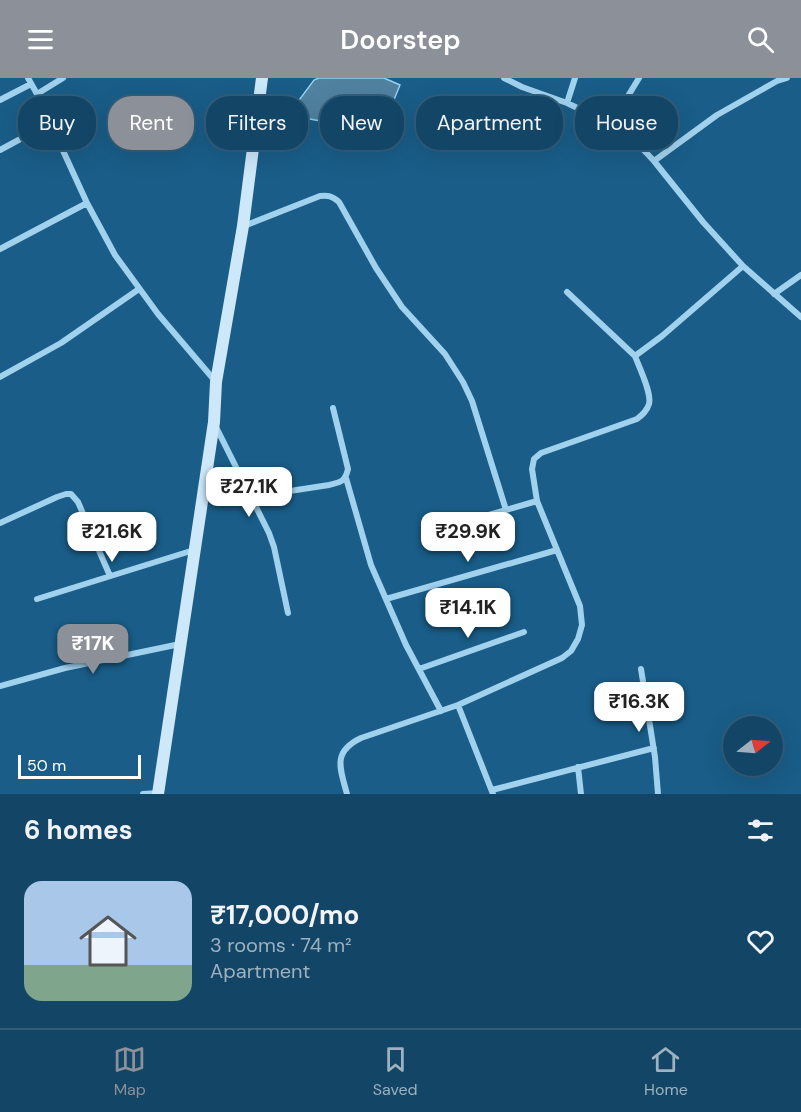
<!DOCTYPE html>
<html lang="en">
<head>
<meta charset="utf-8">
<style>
	body { margin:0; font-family:"DM Sans",sans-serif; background:#20506f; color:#f1f3f6; height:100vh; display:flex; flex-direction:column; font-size:22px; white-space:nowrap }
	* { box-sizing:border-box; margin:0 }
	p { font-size:20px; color:#9db1bf }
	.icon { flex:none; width:33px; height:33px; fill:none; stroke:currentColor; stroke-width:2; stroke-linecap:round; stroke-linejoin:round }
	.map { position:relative; height:716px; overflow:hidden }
	.side { display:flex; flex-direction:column; background:#134666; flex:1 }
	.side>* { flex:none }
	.guide { position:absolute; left:18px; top:18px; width:765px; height:54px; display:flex; gap:12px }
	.needle { width:39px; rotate:73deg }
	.controls { position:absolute; left:723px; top:638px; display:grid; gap:12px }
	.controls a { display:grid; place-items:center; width:60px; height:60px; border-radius:50%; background:#134666; box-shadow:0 6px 24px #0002,0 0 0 2px #325e7a; font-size:30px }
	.scale { position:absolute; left:18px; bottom:15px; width:123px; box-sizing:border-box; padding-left:6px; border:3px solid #fff; border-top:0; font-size:16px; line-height:21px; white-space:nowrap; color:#fff; -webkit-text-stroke:4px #195d88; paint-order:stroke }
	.price { position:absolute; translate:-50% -51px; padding:0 14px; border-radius:12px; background:#fff; color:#222; font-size:20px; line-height:39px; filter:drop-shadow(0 2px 3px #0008) }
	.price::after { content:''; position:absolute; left:50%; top:36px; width:18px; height:14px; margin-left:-9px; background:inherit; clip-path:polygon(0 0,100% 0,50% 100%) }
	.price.on { background:#8c9099; color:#fff }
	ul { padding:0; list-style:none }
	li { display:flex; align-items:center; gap:18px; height:150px; padding:0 24px }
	li span { display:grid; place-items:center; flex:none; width:168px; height:120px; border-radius:18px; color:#555 }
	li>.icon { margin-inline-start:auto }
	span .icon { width:72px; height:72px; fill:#fffc; stroke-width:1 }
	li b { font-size:26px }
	h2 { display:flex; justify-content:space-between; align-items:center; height:72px; padding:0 24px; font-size:26px }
	.tag { padding:0 21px; border-radius:24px; background:#134666; box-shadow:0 6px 24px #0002,0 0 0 2px #325e7a; font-size:21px; line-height:54px }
	.tag.on { background:#8c9099; color:#fff }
	header { display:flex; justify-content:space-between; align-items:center; height:78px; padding:0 24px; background:#8c9099; color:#fff; font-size:27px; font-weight:600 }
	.dock { display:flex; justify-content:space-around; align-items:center; height:84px; border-top:2px solid #325e7a; background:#134666; font-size:16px; color:#9db1bf }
	.dock a { display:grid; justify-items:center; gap:3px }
	.dock .on { color:#8c9099 }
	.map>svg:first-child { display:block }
</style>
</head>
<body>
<header><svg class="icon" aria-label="menu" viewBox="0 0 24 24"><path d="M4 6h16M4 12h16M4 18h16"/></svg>Doorstep<svg class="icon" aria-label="search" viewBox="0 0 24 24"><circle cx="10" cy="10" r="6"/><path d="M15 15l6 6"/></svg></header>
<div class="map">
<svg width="801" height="716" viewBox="0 0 801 716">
	<rect width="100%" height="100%" fill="#195d88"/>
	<path fill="#5082a0" stroke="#93cff0" stroke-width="1.5" d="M 319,0 L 384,0 L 400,7 L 383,49 L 353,49 L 288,37 L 314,2 Z"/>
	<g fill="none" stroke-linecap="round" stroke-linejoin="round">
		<path stroke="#a0d1ed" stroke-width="6" d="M 28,0 L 37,16 L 87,125 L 115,177 L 158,236 L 216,304
			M 504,0 L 522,9 L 567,25 L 611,46 L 638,66 L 654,83 L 703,144 L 743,188 L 801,239
			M 37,16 L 63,0
			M 0,22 L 31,6
			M 567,25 L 575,0
			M 611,46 L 639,0
			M 0,72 L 50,45
			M 654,83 L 717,37 L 777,3 L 787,0
			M 244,148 L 320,118 C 328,117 332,118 339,124 L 376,190 L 402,229 L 445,276 L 463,304 L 472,323 L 506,432
			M 0,171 L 87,125
			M 567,214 L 635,278
			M 774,216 L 801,197
			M 0,299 L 61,265 L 139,211
			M 215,347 L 269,455 L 274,469 L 288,535
			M 346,400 L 371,487 L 406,567 L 441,633
			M 251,419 L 329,407 C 341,404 345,404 348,391 L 333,330
			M 0,445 L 57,419 L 66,416 L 71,416 L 78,424 L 110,498
			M 461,445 L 537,423
			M 37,521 L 194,472
			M 386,521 L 557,472
			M 419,591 L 524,554
			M 641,591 L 655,679 L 658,716
			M 0,608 L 65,590 L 180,566
			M 458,627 L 493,716
			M 578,689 L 581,716
			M 492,712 L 654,670
			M 143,716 L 158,715
			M 347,716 C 340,690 332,674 361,660 L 458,627 L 562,580 L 571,573 L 578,561 L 582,547 L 580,528 L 537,423 L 532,391 L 534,381 L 541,375 L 637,341 C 642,337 647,333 649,326 C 652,315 639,289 635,278 L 662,258 L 743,188"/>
		<path stroke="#cde8f9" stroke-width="12" d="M 158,716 L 214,344 L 216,304 L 243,148 L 262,0"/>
	</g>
</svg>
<div class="controls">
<a><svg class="needle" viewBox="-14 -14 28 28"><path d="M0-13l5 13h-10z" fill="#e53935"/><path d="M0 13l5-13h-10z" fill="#9db1bf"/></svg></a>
</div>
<div class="scale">50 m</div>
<b class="price" style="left:249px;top:440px">₹27.1K</b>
<b class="price" style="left:112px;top:485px">₹21.6K</b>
<b class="price" style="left:468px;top:485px">₹29.9K</b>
<b class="price" style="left:468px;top:561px">₹14.1K</b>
<b class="price on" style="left:93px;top:597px">₹17K</b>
<b class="price" style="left:639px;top:655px">₹16.3K</b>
<div class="guide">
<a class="tag">Buy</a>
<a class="tag on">Rent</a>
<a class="tag">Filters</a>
<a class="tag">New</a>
<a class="tag">Apartment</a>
<a class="tag">House</a>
</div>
</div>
<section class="side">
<h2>6 homes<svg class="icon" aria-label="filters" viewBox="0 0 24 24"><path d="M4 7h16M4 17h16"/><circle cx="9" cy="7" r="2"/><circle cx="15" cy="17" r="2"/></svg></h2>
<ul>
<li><span style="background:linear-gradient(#a9c7e8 70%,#7fa58c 0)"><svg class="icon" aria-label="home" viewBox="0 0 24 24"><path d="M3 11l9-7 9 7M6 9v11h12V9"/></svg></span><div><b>₹17,000/mo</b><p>3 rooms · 74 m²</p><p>Apartment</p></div><svg class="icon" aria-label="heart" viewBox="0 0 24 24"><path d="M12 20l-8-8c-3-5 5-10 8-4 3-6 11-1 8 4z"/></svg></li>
</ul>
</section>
<nav class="dock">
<a class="on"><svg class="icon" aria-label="map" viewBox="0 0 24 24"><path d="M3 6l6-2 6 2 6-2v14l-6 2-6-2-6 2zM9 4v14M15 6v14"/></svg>Map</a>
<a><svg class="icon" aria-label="saved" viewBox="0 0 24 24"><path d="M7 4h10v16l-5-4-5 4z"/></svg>Saved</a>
<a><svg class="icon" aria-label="home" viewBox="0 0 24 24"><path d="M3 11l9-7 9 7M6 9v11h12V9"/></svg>Home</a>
</nav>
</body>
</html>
